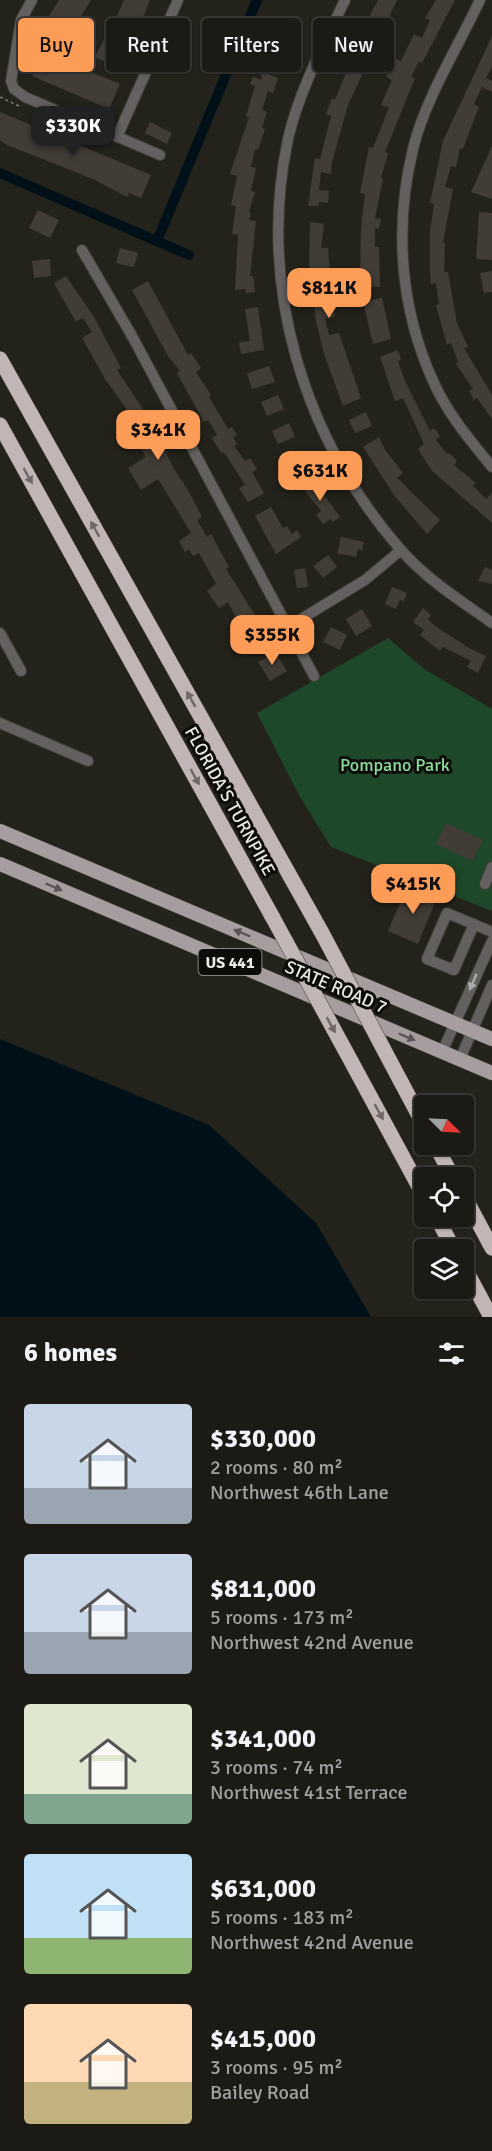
<!DOCTYPE html>
<html lang="en">
<head>
<meta charset="utf-8">
<style>
	body { margin:0; font-family:Signika,sans-serif; background:#282722; color:#f1f3f6; height:100vh; display:flex; flex-direction:column; font-size:22px; white-space:nowrap }
	* { box-sizing:border-box; margin:0 }
	p { font-size:20px; color:#a0a1a0 }
	.icon { flex:none; width:33px; height:33px; fill:none; stroke:currentColor; stroke-width:2; stroke-linecap:round; stroke-linejoin:round }
	.map { position:relative; height:1317px; overflow:hidden }
	.sheet { display:flex; flex-direction:column; background:#1b1a14; flex:1 }
	.sheet>* { flex:none }
	.hud { position:absolute; left:18px; top:18px; width:456px; height:54px; display:flex; gap:12px }
	.needle { width:39px; rotate:114deg }
	.tools { position:absolute; left:414px; top:1095px; display:grid; gap:12px }
	.tools a { display:grid; place-items:center; width:60px; height:60px; border-radius:6px; background:#1b1a14; box-shadow:0 2px 4px #0004,0 0 0 2px #393834; font-size:30px }
	.price { position:absolute; translate:-50% -51px; padding:0 14px; border-radius:12px; background:#fd9c57; color:#111; font-size:20px; line-height:39px; filter:drop-shadow(0 2px 3px #0008) }
	.price::after { content:''; position:absolute; left:50%; top:36px; width:18px; height:14px; margin-left:-9px; background:inherit; clip-path:polygon(0 0,100% 0,50% 100%) }
	.price.on { background:#222; color:#fff }
	ul { padding:0; list-style:none }
	li { display:flex; align-items:center; gap:18px; height:150px; padding:0 24px }
	li span { display:grid; place-items:center; flex:none; width:168px; height:120px; border-radius:6px; color:#555 }
	li>.icon { margin-inline-start:auto }
	span .icon { width:72px; height:72px; fill:#fffc; stroke-width:1 }
	li b { font-size:26px }
	h2 { display:flex; justify-content:space-between; align-items:center; height:72px; padding:0 24px; font-size:26px }
	.tag { padding:0 21px; border-radius:6px; background:#1b1a14; box-shadow:0 2px 4px #0004,0 0 0 2px #393834; font-size:21px; line-height:54px }
	.tag.on { background:#fd9c57; color:#111 }
	.map>svg:first-child { display:block }
</style>
</head>
<body>
<div class="map">
<svg width="492" height="1317" viewBox="0 0 492 1317">
	<rect width="100%" height="100%" fill="#24231b"/>
	<path fill="#1e482a" d="M 388,638 L 424,669 L 492,709 L 492,911 L 331,847 L 300,797 L 257,713 Z"/>
	<path fill="#001019" d="M 0,1039 L 209,1125 L 316,1223 L 371,1317 L 0,1317 Z"/>
	<g fill="none" stroke-linecap="round" stroke-linejoin="round">
		<path stroke="#001019" stroke-width="10" d="M 0,173 L 189,255
			M 157,241 L 257,0"/>
	</g>
	<path fill="#423c36" d="M 59,0 L 91,0 L 66,41 L 43,26 Z
		M 124,0 L 150,0 L 122,69 L 95,57 L 107,34 L 109,35 Z
		M 378,0 L 397,0 L 348,105 L 332,162 L 331,174 L 321,172 L 319,190 L 329,191 L 328,203 L 319,202 L 318,206 L 308,206 L 315,158 L 320,159 L 331,116 L 326,114 L 332,98 L 335,100 L 351,60 L 347,59 Z
		M 436,0 L 455,0 L 422,63 L 419,61 L 411,77 L 415,78 L 385,152 L 388,153 L 381,178 L 383,179 L 375,218 L 381,219 L 379,229 L 375,228 L 375,247 L 379,247 L 380,287 L 360,286 L 361,227 L 365,194 L 360,193 L 369,147 L 373,148 L 389,108 L 381,105 L 392,80 L 386,77 L 394,58 L 401,61 L 414,34 L 422,38 L 430,20 L 425,18 Z
		M 260,34 L 262,41 L 282,36 L 286,55 L 258,62 L 251,36 Z
		M 492,36 L 492,67 L 486,78 L 492,81 L 492,92 L 482,87 L 474,104 L 479,107 L 470,130 L 463,149 L 460,148 L 456,167 L 451,166 L 445,187 L 453,189 L 443,243 L 445,243 L 444,272 L 448,272 L 457,323 L 468,347 L 464,348 L 492,395 L 492,419 L 477,398 L 474,400 L 469,391 L 473,389 L 456,364 L 458,362 L 451,343 L 447,345 L 436,305 L 439,304 L 436,283 L 431,284 L 430,274 L 430,232 L 434,204 L 430,203 L 443,141 Z
		M 42,52 L 120,84 L 109,109 L 32,76 Z
		M 260,71 L 278,78 L 273,93 L 268,91 L 262,110 L 267,112 L 262,128 L 265,129 L 258,150 L 255,149 L 251,167 L 256,168 L 251,191 L 255,192 L 249,212 L 251,213 L 249,220 L 256,221 L 250,276 L 253,276 L 255,292 L 246,293 L 246,289 L 235,290 L 238,235 L 232,234 L 236,206 L 231,205 L 237,176 L 230,174 L 249,117 L 246,116 L 255,86 L 250,84 L 253,77 L 262,80 Z
		M 0,112 L 151,175 L 141,198 L 129,193 L 127,197 L 93,179 L 7,145 L 0,140 Z
		M 150,122 L 172,133 L 167,144 L 145,133 Z
		M 492,146 L 492,199 L 471,192 Z
		M 38,210 L 59,220 L 50,238 L 29,228 Z
		M 479,212 L 492,213 L 492,260 L 476,259 Z
		M 310,222 L 324,224 L 321,248 L 328,248 L 331,289 L 320,290 L 323,307 L 333,305 L 335,317 L 325,319 L 329,335 L 339,333 L 361,398 L 343,406 L 324,354 L 316,321 L 309,265 Z
		M 120,248 L 138,253 L 134,267 L 116,263 Z
		M 50,259 L 51,276 L 34,278 L 32,261 Z
		M 492,271 L 492,292 L 484,293 L 480,273 Z
		M 66,276 L 94,317 L 121,368 L 117,370 L 148,417 L 174,469 L 188,490 L 202,517 L 197,520 L 207,537 L 211,534 L 229,567 L 226,569 L 255,615 L 239,624 L 228,602 L 219,608 L 207,591 L 216,584 L 199,553 L 193,556 L 189,549 L 185,552 L 179,541 L 191,533 L 158,479 L 141,490 L 128,468 L 146,457 L 135,438 L 138,436 L 123,414 L 128,411 L 105,379 L 82,338 L 92,332 L 83,318 L 76,322 L 54,283 Z
		M 148,281 L 188,355 L 191,353 L 201,368 L 196,372 L 211,395 L 209,397 L 228,429 L 232,427 L 237,435 L 233,437 L 237,444 L 234,446 L 245,461 L 250,458 L 257,469 L 252,472 L 264,493 L 248,502 L 239,488 L 245,485 L 224,452 L 221,453 L 212,438 L 217,435 L 208,420 L 204,422 L 177,373 L 180,371 L 168,356 L 132,290 Z
		M 382,298 L 391,339 L 373,344 L 363,302 Z
		M 258,307 L 264,350 L 241,354 L 239,342 L 250,341 L 245,309 Z
		M 398,350 L 401,360 L 398,361 L 405,381 L 430,431 L 434,428 L 440,436 L 436,440 L 447,454 L 449,453 L 457,461 L 454,465 L 476,483 L 473,486 L 486,499 L 492,493 L 492,523 L 432,471 L 418,449 L 424,444 L 403,398 L 395,401 L 380,357 Z
		M 269,366 L 275,382 L 252,389 L 247,373 Z
		M 278,395 L 284,409 L 267,416 L 261,402 Z
		M 366,412 L 372,426 L 355,433 L 349,420 Z
		M 289,423 L 295,437 L 278,444 L 272,431 Z
		M 379,437 L 385,450 L 403,473 L 397,478 L 440,520 L 427,534 L 394,495 L 363,447 Z
		M 301,452 L 310,465 L 301,470 L 299,466 L 291,471 L 285,461 Z
		M 311,477 L 340,517 L 333,522 L 331,519 L 323,524 L 316,515 L 321,511 L 301,486 Z
		M 271,507 L 283,528 L 287,526 L 292,534 L 297,530 L 301,537 L 276,554 L 255,516 Z
		M 341,537 L 364,542 L 362,551 L 358,549 L 356,557 L 337,553 Z
		M 328,555 L 337,567 L 323,578 L 313,566 Z
		M 485,567 L 492,570 L 492,584 L 478,581 Z
		M 305,568 L 308,587 L 297,588 L 294,570 Z
		M 392,587 L 407,593 L 404,601 L 400,600 L 396,609 L 385,604 Z
		M 423,608 L 431,615 L 428,619 L 435,626 L 469,648 L 486,656 L 478,673 L 467,667 L 471,661 L 443,647 L 440,651 L 420,635 L 424,630 L 413,622 Z
		M 362,609 L 372,626 L 356,636 L 346,619 Z
		M 262,627 L 270,641 L 263,646 L 260,642 L 253,647 L 246,637 Z
		M 331,627 L 347,635 L 340,650 L 323,642 Z
		M 275,652 L 287,671 L 270,681 L 258,662 Z
		M 446,823 L 483,840 L 472,861 L 436,844 Z
		M 416,886 L 438,895 L 418,944 L 388,931 L 402,898 L 410,902 Z"/>
	<g fill="none" stroke-linecap="round" stroke-linejoin="round">
		<defs>
			<path id="minor" d="M 32,0 L 21,20 L 11,81 L 14,89 L 25,97 L 160,155
				M 345,0 C 324,44 299,91 288,139 C 257,286 303,437 400,549 C 426,579 461,601 492,623
				M 480,0 C 458,47 425,99 413,149 C 394,227 400,308 433,381 C 447,413 470,440 492,467
				M 117,137 L 178,0
				M 82,250 L 132,336 L 314,676
				M 288,627 L 365,580 L 401,550
				M 0,633 L 21,671
				M 0,723 L 88,761
				M 485,884 L 492,867
				M 474,924 L 454,970 L 427,959 L 447,913 L 492,932
				M 442,1052 L 492,941
				M 460,1059 L 492,985"/>
			<path id="major" d="M 0,831 L 492,1039
				M 0,864 L 492,1073"/>
			<path id="highway" d="M 0,359 L 322,933
				M 0,425 L 273,918
				M 351,1061 L 424,1196
				M 400,1080 L 424,1125
				M 435,1144 L 453,1178
				M 464,1196 L 492,1248
				M 436,1216 L 454,1250
				M 464,1267 L 491,1317"/>
		</defs>
		<use href="#minor" stroke="#403f37" stroke-width="12"/>
		<use href="#major" stroke="#403f37" stroke-width="15"/>
		<use href="#highway" stroke="#403f37" stroke-width="16"/>
		<path stroke="#7e7d77" stroke-width="1.5" stroke-dasharray="3 3" stroke-linecap="butt" d="M 0,97 L 21,107"/>
		<use href="#minor" stroke="#646060" stroke-width="10"/>
		<use href="#major" stroke="#a79d9e" stroke-width="14"/>
		<use href="#highway" stroke="#c1b5b6" stroke-width="15"/>
		<defs>
			<path id="highway-bridge" d="M 273,918 L 351,1061
				M 322,933 L 400,1080"/>
		</defs>
		<use href="#highway-bridge" stroke="#403f37" stroke-width="16" stroke-linecap="butt"/>
		<use href="#highway-bridge" stroke="#c1b5b6" stroke-width="15"/>
	</g>
	<defs><path id="oneway-solid" d="M-6-.8H1V-3.2L6.5 0L1 3.2V.8H-6Z" transform="scale(1.5)"/></defs>
	<g fill="#706968">
		<use href="#oneway-solid" transform="translate(28 476) rotate(61)"/>
		<use href="#oneway-solid" transform="translate(95 529) rotate(-119)"/>
		<use href="#oneway-solid" transform="translate(191 699) rotate(-119)"/>
		<use href="#oneway-solid" transform="translate(195 777) rotate(61)"/>
		<use href="#oneway-solid" transform="translate(331 1025) rotate(61)"/>
		<use href="#oneway-solid" transform="translate(379 1112) rotate(61)"/>
	</g>
	<g fill="#5a5454">
		<use href="#oneway-solid" transform="translate(54 887) rotate(23)"/>
		<use href="#oneway-solid" transform="translate(242 933) rotate(-157)"/>
		<use href="#oneway-solid" transform="translate(407 1037) rotate(23)"/>
	</g>
	<use fill="#aeaca9" href="#oneway-solid" transform="translate(473 982) rotate(114)"/>
	<g text-anchor="middle" stroke-width="6" stroke-linejoin="round" paint-order="stroke">
		<rect fill="#0d0c09" stroke="#a8a7a3" stroke-width="1.5" x="198.5" y="949" width="63" height="26" rx="4.5"/>
		<g font-size="16" font-weight="bold" fill="#ebeae5">
			<text x="230" y="968">US 441</text>
		</g>
		<g font-size="18" fill="#89dd9d" stroke="#0d0c09">
			<text x="395" y="771">Pompano Park</text>
		</g>
		<g font-size="18" fill="#ebeae5" stroke="#0d0c09">
			<text transform="translate(230 801) rotate(61)" y="6">FLORIDA'S TURNPIKE</text>
			<text transform="translate(336 987) rotate(23)" y="6">STATE ROAD 7</text>
		</g>
	</g>
</svg>
<div class="tools">
<a><svg class="needle" viewBox="-14 -14 28 28"><path d="M0-13l5 13h-10z" fill="#e53935"/><path d="M0 13l5-13h-10z" fill="#a0a1a0"/></svg></a>
<a><svg class="icon" aria-label="locate" viewBox="0 0 24 24"><circle cx="12" cy="12" r="6"/><path d="M12 2v4M12 18v4M2 12h4M18 12h4"/></svg></a>
<a><svg class="icon" aria-label="layers" viewBox="0 0 24 24"><path d="M12 4l9 5-9 5-9-5zM3 14l9 5 9-5"/></svg></a>
</div>
<b class="price on" style="left:73px;top:157px">$330K</b>
<b class="price" style="left:329px;top:319px">$811K</b>
<b class="price" style="left:158px;top:461px">$341K</b>
<b class="price" style="left:320px;top:502px">$631K</b>
<b class="price" style="left:272px;top:666px">$355K</b>
<b class="price" style="left:413px;top:915px">$415K</b>
<div class="hud">
<a class="tag on">Buy</a>
<a class="tag">Rent</a>
<a class="tag">Filters</a>
<a class="tag">New</a>
</div>
</div>
<section class="sheet">
<h2>6 homes<svg class="icon" aria-label="filters" viewBox="0 0 24 24"><path d="M4 7h16M4 17h16"/><circle cx="9" cy="7" r="2"/><circle cx="15" cy="17" r="2"/></svg></h2>
<ul>
<li><span style="background:linear-gradient(#c9d6e8 70%,#9aa5b1 0)"><svg class="icon" aria-label="home" viewBox="0 0 24 24"><path d="M3 11l9-7 9 7M6 9v11h12V9"/></svg></span><div><b>$330,000</b><p>2 rooms · 80 m²</p><p>Northwest 46th Lane</p></div></li>
<li><span style="background:linear-gradient(#c9d6e8 65%,#9aa5b1 0)"><svg class="icon" aria-label="home" viewBox="0 0 24 24"><path d="M3 11l9-7 9 7M6 9v11h12V9"/></svg></span><div><b>$811,000</b><p>5 rooms · 173 m²</p><p>Northwest 42nd Avenue</p></div></li>
<li><span style="background:linear-gradient(#dfe7d0 75%,#7fa58c 0)"><svg class="icon" aria-label="home" viewBox="0 0 24 24"><path d="M3 11l9-7 9 7M6 9v11h12V9"/></svg></span><div><b>$341,000</b><p>3 rooms · 74 m²</p><p>Northwest 41st Terrace</p></div></li>
<li><span style="background:linear-gradient(#bfe0f5 70%,#8fb573 0)"><svg class="icon" aria-label="home" viewBox="0 0 24 24"><path d="M3 11l9-7 9 7M6 9v11h12V9"/></svg></span><div><b>$631,000</b><p>5 rooms · 183 m²</p><p>Northwest 42nd Avenue</p></div></li>
<li><span style="background:linear-gradient(#ffd9b3 65%,#c2b280 0)"><svg class="icon" aria-label="home" viewBox="0 0 24 24"><path d="M3 11l9-7 9 7M6 9v11h12V9"/></svg></span><div><b>$415,000</b><p>3 rooms · 95 m²</p><p>Bailey Road</p></div></li>
</ul>
</section>
</body>
</html>
